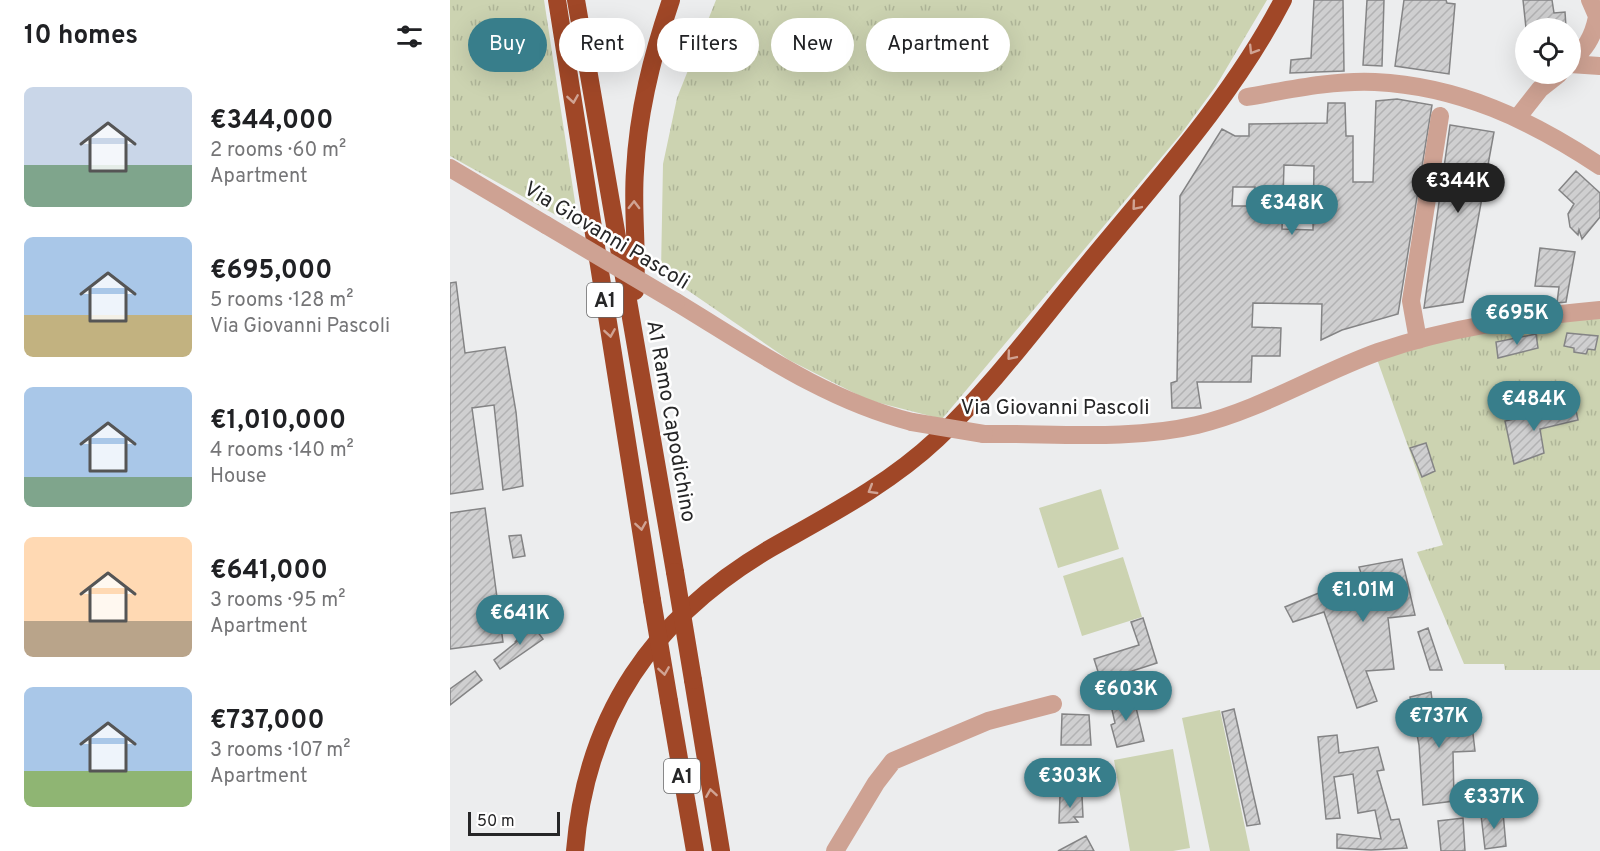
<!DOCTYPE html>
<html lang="en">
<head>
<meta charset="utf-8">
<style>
	body { margin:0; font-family:Overpass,sans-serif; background:#f6f6f6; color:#202124; height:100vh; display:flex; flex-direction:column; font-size:22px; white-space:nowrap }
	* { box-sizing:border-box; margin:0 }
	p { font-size:20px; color:#757577 }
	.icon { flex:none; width:33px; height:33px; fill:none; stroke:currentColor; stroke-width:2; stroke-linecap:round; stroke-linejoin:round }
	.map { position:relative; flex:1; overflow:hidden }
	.side { display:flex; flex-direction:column; background:#fff; width:450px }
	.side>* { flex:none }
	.top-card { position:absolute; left:18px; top:18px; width:570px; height:54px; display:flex; gap:12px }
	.buttons { position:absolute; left:1065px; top:18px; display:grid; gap:12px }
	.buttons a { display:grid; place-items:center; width:66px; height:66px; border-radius:50%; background:#fff; box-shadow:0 6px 24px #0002; font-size:30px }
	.scale { position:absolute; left:18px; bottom:15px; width:92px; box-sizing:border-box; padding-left:6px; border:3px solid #262627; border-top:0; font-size:16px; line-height:21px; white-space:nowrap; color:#262627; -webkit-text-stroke:4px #fff; paint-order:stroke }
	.price { position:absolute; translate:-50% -51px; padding:0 14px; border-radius:21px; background:#387e8b; color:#fff; font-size:20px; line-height:39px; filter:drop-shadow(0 2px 3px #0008) }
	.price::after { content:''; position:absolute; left:50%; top:36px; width:18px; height:14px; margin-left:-9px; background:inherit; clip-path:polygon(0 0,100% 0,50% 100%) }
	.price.selected { background:#222; color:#fff }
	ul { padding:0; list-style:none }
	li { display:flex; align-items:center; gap:18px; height:150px; padding:0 24px }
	li span { display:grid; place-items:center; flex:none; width:168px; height:120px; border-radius:9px; color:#555 }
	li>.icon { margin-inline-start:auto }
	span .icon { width:72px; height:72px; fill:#fffc; stroke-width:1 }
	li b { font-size:26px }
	h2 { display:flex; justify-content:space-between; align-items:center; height:72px; padding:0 24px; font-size:26px }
	.chip { padding:0 21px; border-radius:27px; background:#fff; box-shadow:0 6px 24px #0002; font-size:21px; line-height:54px }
	.chip.selected { background:#387e8b; color:#fff }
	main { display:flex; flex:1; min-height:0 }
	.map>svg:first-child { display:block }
</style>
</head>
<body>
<main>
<section class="side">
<h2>10 homes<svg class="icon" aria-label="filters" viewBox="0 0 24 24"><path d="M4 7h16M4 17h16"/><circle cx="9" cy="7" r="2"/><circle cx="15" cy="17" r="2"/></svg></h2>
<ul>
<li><span style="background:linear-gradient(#c9d6e8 65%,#7fa58c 0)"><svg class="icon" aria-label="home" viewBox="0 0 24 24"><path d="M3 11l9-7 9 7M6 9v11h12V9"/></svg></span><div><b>€344,000</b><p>2 rooms · 60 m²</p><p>Apartment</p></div></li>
<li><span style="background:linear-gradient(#a9c7e8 65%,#c2b280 0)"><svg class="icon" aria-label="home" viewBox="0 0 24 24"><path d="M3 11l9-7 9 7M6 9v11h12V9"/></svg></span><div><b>€695,000</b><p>5 rooms · 128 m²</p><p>Via Giovanni Pascoli</p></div></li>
<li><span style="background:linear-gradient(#a9c7e8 75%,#7fa58c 0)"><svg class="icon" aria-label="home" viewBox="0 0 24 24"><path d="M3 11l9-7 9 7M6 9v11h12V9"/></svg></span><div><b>€1,010,000</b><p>4 rooms · 140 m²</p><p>House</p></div></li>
<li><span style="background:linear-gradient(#ffd9b3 70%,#b9a48a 0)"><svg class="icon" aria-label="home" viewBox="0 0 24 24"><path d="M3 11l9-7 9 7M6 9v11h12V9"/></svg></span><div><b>€641,000</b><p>3 rooms · 95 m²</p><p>Apartment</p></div></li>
<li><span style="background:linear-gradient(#a9c7e8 70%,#8fb573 0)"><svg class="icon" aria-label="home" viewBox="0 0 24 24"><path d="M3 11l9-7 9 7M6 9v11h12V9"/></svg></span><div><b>€737,000</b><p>3 rooms · 107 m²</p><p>Apartment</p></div></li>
</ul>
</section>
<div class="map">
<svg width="1150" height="851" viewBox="0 0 1150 851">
	<defs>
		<pattern id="grass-tufts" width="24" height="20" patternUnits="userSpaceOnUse" patternTransform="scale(1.5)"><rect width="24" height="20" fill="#ccd3b1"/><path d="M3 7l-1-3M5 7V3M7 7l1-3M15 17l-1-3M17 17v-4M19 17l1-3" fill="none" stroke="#afb598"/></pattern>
		<pattern id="building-hatch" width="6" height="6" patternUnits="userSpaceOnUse" patternTransform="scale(1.5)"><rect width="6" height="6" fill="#cfcfd0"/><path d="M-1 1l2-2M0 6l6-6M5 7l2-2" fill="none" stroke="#b2b2b3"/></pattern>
	</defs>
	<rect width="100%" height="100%" fill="#ecedee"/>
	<path fill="url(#grass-tufts)" d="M 0,0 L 94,0 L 129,228 L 0,156 Z
		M 266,0 L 817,0 L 766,86 L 731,134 L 492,419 L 418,400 L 339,360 L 211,272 L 213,164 L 227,98 Z
		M 1150,316 L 1150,670 L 1055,670 L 1054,664 L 1014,664 L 967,552 L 993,545 L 927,359 L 1016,333 Z"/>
	<path fill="#ccd3b1" d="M 651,489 L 669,549 L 608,568 L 589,508 Z
		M 673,557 L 692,617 L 632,636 L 613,576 Z
		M 770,710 L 800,851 L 760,851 L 732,718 Z
		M 723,749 L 740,848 L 723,851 L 680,851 L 664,760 Z"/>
	<path fill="url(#building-hatch)" stroke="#848485" stroke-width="1.5" fill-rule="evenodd" d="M 864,0 L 893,0 L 894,71 L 840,73 L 841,60 L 861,58 Z
		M 917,0 L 934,0 L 932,66 L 913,65 Z
		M 954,0 L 996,0 L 997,3 L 1005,4 L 999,74 L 945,66 Z
		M 1073,0 L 1102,0 L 1104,13 L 1115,12 L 1116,27 L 1076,28 Z
		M 947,99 L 982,105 L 948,314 L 892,330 L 871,340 L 872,304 L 803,303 L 802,327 L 831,328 L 830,356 L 802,356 L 801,382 L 747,382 L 751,408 L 722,408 L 721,383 L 727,381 L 730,196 L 772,129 L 785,136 L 799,136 L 799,124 L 877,123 L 878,103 L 895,103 L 896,136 L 903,136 L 903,182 L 923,182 L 926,101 ZM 834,165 L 864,166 L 863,230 L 832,229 ZM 783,187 L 805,187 L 805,206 L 782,206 Z
		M 1000,125 L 1044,132 L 1013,302 L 974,308 Z
		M 1126,171 L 1150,193 L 1150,217 L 1132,239 L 1129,230 L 1128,235 L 1120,227 L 1118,214 L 1124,204 L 1109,190 Z
		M 1090,248 L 1125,252 L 1116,302 L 1107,303 L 1109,287 L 1085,286 Z
		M 6,282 L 15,353 L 55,347 L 66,412 L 73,486 L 53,490 L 44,405 L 22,408 L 33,489 L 0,494 L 0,283 Z
		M 1117,333 L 1148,336 L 1145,350 L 1138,349 L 1136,354 L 1124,352 L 1124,348 L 1114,346 Z
		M 1086,334 L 1088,348 L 1048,358 L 1046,342 Z
		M 1125,406 L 1128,420 L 1090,429 L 1094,453 L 1064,464 L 1055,421 Z
		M 976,443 L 985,471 L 972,477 L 960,448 Z
		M 35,508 L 53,642 L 0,649 L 0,513 Z
		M 71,535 L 75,556 L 63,558 L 59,536 Z
		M 952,559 L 965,615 L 938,618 L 944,669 L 916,671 L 927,701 L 907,708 L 874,612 L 843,622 L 835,607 L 888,585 L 895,602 L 919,598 L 909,567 Z
		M 693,618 L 707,663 L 651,681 L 644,659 L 689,645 L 681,622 Z
		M 81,623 L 93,639 L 50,669 L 44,660 L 69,640 L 66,641 Z
		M 978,628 L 992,670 L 980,670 L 968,632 Z
		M 25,671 L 32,680 L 0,705 L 0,689 Z
		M 981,692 L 985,721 L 1021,717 L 1025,751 L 1003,752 L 1004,801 L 973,805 L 969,745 L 960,697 Z
		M 683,695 L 694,741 L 667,747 L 661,725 L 665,723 L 660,701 Z
		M 784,709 L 810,824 L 797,826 L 772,712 Z
		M 612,714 L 639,715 L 641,745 L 611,745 Z
		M 887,735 L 889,753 L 928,747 L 934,770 L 927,771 L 941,820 L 949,819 L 957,848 L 921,850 L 887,848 L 887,834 L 931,839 L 925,810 L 908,813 L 903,774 L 884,777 L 890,818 L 876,819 L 868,737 Z
		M 610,796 L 632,796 L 633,817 L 624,817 L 628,822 L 609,823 Z
		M 1053,812 L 1056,846 L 1035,849 L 1031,815 Z
		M 1013,818 L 1015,851 L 991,851 L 988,821 Z
		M 636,836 L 644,851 L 608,851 Z"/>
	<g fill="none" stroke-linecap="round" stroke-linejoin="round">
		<path stroke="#cea293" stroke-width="18" d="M 1140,0 L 1150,23
			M 1120,63 C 1135,49 1143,38 1147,17
			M 1120,64 L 1150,66
			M 797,97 C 838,90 883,80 925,82 C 1009,86 1081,120 1150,166
			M 1068,117 L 1090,89 L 1109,74
			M 0,168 L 96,225
			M 226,302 C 302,348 375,400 462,422
			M 968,340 L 961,301 L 990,116
			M 534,434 C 603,433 679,441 747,425 C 810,410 867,374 928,352 C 1000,327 1074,317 1150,310
			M 385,851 L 426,783 L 443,761 L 538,721 L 603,704"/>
		<path stroke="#a04727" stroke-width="18" d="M 107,0 L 202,600
			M 126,0 L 225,572
			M 185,291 C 188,251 182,211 185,171 C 188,111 202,56 221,0
			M 243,680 L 271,851
			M 219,701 L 245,851
			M 125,851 C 136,715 203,617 321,548 C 379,515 438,485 487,439 C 542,387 588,324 636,266 C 705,182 783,97 833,0"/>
		<path stroke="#cea293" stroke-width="18" d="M 96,225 L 226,302
			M 462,422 L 534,434"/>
		<path stroke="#a04727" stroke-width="18" d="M 225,572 L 243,680
			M 202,600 L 219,701"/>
	</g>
	<defs><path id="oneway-chevron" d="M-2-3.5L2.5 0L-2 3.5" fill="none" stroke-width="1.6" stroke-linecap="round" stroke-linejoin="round" transform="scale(1.5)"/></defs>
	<g stroke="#d0a393">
		<use href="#oneway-chevron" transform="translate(803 50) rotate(122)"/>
		<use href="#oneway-chevron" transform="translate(123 99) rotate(81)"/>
		<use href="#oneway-chevron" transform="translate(184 205) rotate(-89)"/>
		<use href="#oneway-chevron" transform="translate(686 206) rotate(130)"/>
		<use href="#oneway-chevron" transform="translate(160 333) rotate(81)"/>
		<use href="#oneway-chevron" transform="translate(561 356) rotate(130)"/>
		<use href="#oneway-chevron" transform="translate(422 490) rotate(149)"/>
		<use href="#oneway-chevron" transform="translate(191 526) rotate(81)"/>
		<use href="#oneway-chevron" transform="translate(214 671) rotate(81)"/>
		<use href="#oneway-chevron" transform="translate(261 793) rotate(-99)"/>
	</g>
	<g text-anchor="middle" stroke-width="5" stroke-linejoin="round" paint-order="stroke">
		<g fill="#fff" stroke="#676768" stroke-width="1.5">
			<rect x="137" y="283" width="36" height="34" rx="4.5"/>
			<rect x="214" y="759" width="36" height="34" rx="4.5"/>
		</g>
		<g font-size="20" font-weight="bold" fill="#262627">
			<text x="155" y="307">A1</text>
			<text x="232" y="783">A1</text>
		</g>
		<g font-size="21" fill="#262627" stroke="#fff">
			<text transform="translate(157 235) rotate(31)" y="7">Via Giovanni Pascoli</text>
			<text x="605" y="414">Via Giovanni Pascoli</text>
			<text transform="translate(222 421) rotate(80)" y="7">A1 Ramo Capodichino</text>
		</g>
	</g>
</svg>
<div class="buttons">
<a><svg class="icon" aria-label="locate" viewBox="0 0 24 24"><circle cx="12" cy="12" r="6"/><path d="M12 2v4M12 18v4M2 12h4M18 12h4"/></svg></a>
</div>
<div class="scale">50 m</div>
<b class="price selected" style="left:1008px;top:214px">€344K</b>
<b class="price" style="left:842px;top:236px">€348K</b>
<b class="price" style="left:1067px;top:346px">€695K</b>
<b class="price" style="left:1084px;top:432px">€484K</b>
<b class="price" style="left:913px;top:623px">€1.01M</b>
<b class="price" style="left:70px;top:646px">€641K</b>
<b class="price" style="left:676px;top:722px">€603K</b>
<b class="price" style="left:989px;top:749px">€737K</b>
<b class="price" style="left:620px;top:809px">€303K</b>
<b class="price" style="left:1044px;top:830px">€337K</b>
<div class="top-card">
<a class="chip selected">Buy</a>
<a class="chip">Rent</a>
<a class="chip">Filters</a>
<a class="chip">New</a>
<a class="chip">Apartment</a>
</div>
</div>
</main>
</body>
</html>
